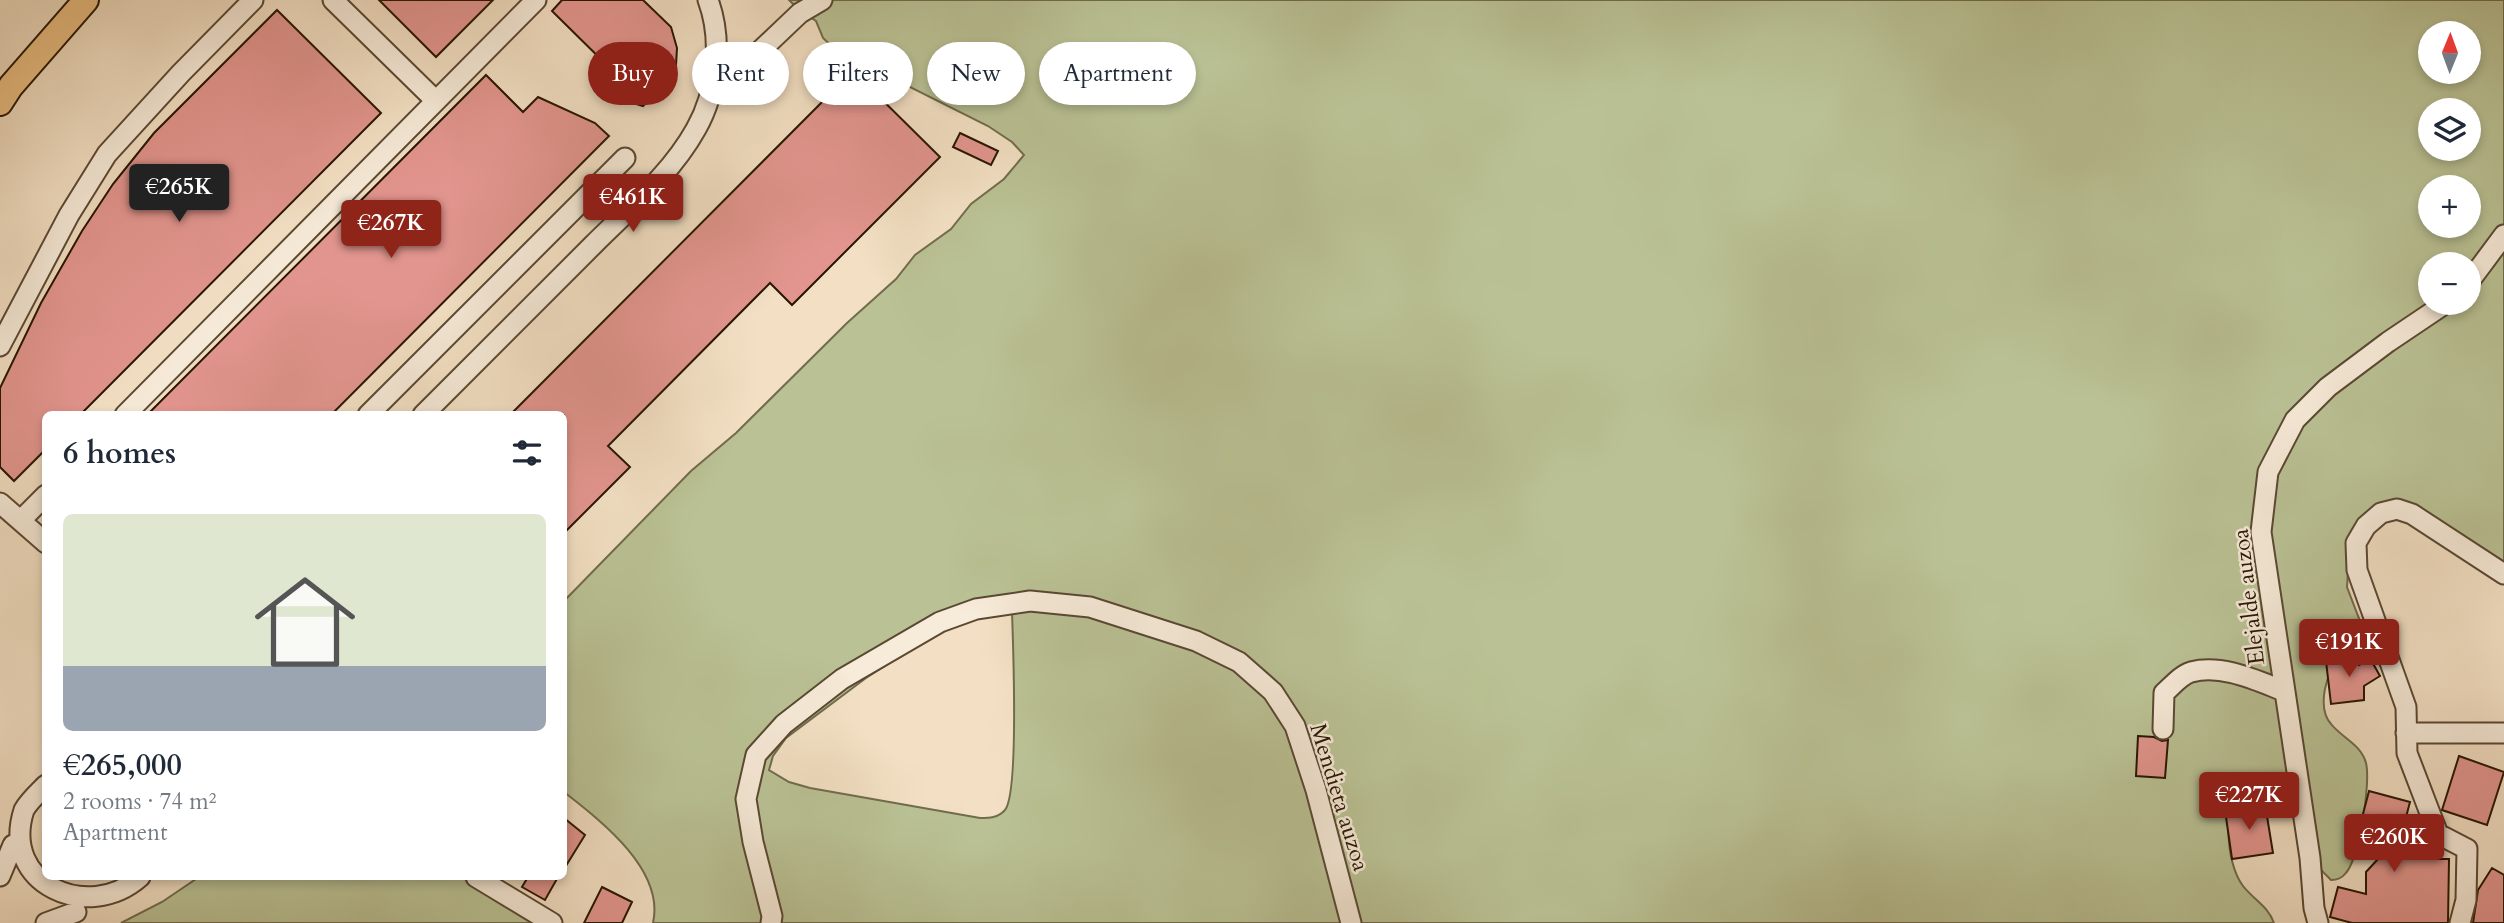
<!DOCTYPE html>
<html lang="en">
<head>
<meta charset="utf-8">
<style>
	body { margin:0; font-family:Cardo,serif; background:#f6f6f7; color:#1f2937; height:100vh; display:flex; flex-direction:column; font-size:26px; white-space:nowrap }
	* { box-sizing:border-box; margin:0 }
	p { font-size:23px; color:#747a83 }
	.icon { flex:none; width:38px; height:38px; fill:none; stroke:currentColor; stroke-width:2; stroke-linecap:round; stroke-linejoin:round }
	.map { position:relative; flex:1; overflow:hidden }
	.details { position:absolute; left:42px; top:411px; width:525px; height:469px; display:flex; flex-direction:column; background:#fff; border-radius:10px; box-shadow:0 4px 10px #0003 }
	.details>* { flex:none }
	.hud { position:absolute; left:588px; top:42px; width:665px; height:63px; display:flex; gap:14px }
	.needle { width:46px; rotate:1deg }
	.controls { position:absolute; left:2418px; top:21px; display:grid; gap:14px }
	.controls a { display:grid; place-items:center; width:63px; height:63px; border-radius:50%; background:#fff; box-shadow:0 4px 10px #0003; font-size:35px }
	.price { position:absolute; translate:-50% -60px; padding:0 16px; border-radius:7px; background:#8f2418; color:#fff; font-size:23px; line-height:46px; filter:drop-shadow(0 2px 4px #0008) }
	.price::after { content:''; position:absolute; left:50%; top:42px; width:21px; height:16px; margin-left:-10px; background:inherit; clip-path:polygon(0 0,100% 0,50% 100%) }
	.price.current { background:#222; color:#fff }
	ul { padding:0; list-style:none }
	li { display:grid; align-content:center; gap:14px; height:371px; padding:0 21px }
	li span { display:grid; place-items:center; height:217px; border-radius:10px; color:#555 }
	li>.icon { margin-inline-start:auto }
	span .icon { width:126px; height:126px; fill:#fffc; stroke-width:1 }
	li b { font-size:30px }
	h2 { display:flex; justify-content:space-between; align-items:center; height:84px; padding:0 21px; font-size:30px }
	.pill { padding:0 24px; border-radius:32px; background:#fff; box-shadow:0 4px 10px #0003; font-size:24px; line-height:63px }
	.pill.current { background:#8f2418; color:#fff }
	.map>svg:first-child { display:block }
</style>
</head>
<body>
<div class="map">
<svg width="2504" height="923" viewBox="0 0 2504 923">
	<rect width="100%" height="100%" fill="#f3e0c4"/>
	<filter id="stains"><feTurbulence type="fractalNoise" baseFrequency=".00286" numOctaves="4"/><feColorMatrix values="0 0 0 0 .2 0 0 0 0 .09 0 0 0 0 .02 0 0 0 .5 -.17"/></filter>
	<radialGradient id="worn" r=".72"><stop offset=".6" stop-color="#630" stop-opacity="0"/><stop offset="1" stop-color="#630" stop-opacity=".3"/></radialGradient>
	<path fill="#bac295" stroke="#706c4c" stroke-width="2" fill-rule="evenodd" d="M 789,0 L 2504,0 L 2504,568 L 2396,501 L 2350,543 L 2347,587 L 2371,650 C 2361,651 2349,652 2341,659 C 2325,671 2317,708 2331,724 C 2342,738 2361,744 2366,763 C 2371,783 2359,860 2345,874 C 2341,879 2337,880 2331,880 L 2318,867 L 2281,781 L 2275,775 C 2265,777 2253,777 2244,784 C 2221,804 2226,864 2243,886 C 2254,900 2268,906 2274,923 L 653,923 C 665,870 601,821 564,792 L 564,601 L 691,471 L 736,433 L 847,323 L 896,279 L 915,255 L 951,229 L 971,204 L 1004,179 L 1024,155 L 1012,142 L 988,126 L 836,50 L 823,38 L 816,21 L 799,10 ZM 2431,33 L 2469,33 L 2469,72 L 2431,72 ZM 2431,110 L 2469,110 L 2469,149 L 2431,149 ZM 2431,187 L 2469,187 L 2469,226 L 2431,226 ZM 2431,264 L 2469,264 L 2469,303 L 2431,303 ZM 998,610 L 1012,612 C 1013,642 1019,793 1005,810 C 998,818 989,818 980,818 L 810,788 L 789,782 L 769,770 L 773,756 L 786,738 L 866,678 L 914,647 L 952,626 Z
		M 199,877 L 480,877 L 554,923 L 121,923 L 162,902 Z"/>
	<path fill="#e2958e" stroke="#271503" stroke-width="2" d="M 379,0 L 493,0 L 436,57 Z
		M 562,0 L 643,0 L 671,27 L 677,48 L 676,65 L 666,83 L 643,106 L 617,98 L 626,84 L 552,11 Z
		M 277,10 L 381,113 L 80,415 L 46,415 L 46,449 L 14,481 L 0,467 L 0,388 L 41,303 L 82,231 L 113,184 L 154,133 Z
		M 853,71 L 940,157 L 792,305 L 770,283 L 608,446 L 630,467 L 564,533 L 564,415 L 510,415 Z
		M 486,75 L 523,112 L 538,97 L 595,123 L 609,136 L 331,415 L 147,415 Z
		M 960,133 L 998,151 L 991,165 L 953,147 Z
		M 2357,657 L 2359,665 L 2371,660 L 2380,676 L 2364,686 L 2364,700 L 2331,704 L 2326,661 Z
		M 2138,736 L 2154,737 L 2162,741 L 2168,740 L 2165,778 L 2136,776 Z
		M 2459,756 L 2504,772 L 2487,825 L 2442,810 Z
		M 2369,791 L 2410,802 L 2395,859 L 2449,859 L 2448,923 L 2352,923 L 2330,917 L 2338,887 L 2366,894 L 2366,872 L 2379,858 L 2367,856 L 2370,845 L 2356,841 Z
		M 2265,804 L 2273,853 L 2232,859 L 2225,810 Z
		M 564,818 L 585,835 L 564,869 Z
		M 2492,868 L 2504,875 L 2504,923 L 2473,923 L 2478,890 Z
		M 528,877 L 558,877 L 545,900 L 522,887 Z
		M 602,887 L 632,902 L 622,923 L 584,923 Z"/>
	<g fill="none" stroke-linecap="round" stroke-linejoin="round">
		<defs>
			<path id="minor" d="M 333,0 L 436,101
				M 714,81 L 740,70 L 800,13 L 822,0
				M 2469,282 L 2504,235
				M 0,346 L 69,215 L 107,154 L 181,73 L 253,0
				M 125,415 L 536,0
				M 368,415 L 625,158
				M 423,415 C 480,358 537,301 593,245 C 629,209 671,174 696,129 C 717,92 723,40 708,0
				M 0,503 L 46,543
				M 21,520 L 46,495
				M 2163,729 L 2164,693 C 2172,686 2181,675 2191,672 C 2222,664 2255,680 2284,691
				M 2406,733 L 2504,733
				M 46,785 C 38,793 29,801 24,810 C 0,884 88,923 140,877
				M 0,876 L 13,845
				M 476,877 L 552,923
				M 46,923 L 76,912
				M 771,923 L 772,916 L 753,842 L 746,799 L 756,755 L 784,724 L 842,679 L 940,622 L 976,609 L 1030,601 L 1090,607 L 1196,641 L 1239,662 L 1273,692 L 1295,726 L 1316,790 L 1351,923
				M 2318,923 L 2314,908 L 2310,858 L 2261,532 L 2268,472 L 2295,420 L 2328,387 L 2388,342 L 2446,303
				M 2460,923 L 2466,900 L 2467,849 L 2438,834 L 2407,753 L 2406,707 L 2357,570 L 2356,543 L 2366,526 L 2381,513 L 2397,509 L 2412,514 L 2504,574"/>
			<path id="major" d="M 0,103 L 11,86 L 86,0"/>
		</defs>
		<use href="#minor" stroke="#5a4833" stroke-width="23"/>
		<use href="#major" stroke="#271503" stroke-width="28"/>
		<use href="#minor" stroke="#f7ebd9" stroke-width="19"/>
		<use href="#major" stroke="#eac082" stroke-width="24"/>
	</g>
	<g text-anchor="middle" stroke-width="5" stroke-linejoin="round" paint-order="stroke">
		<g font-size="23" fill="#271503" stroke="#f7ebd9">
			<text transform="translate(2248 597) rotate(-97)" y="8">Elejalde auzoa</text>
			<text transform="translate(1340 797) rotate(73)" y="8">Mendieta auzoa</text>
		</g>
	</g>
	<rect width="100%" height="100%" filter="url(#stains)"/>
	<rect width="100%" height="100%" fill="url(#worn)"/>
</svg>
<div class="controls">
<a><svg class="needle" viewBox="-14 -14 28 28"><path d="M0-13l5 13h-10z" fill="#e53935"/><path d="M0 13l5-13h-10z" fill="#747a83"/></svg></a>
<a><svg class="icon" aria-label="layers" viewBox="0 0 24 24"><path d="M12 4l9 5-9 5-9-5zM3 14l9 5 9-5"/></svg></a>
<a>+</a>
<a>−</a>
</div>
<b class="price current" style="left:179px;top:224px">€265K</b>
<b class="price" style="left:633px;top:234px">€461K</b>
<b class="price" style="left:391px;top:260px">€267K</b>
<b class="price" style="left:2349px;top:679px">€191K</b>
<b class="price" style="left:2249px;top:832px">€227K</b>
<b class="price" style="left:2394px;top:874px">€260K</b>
<div class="hud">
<a class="pill current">Buy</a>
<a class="pill">Rent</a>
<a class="pill">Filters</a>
<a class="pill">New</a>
<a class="pill">Apartment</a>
</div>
<section class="details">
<h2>6 homes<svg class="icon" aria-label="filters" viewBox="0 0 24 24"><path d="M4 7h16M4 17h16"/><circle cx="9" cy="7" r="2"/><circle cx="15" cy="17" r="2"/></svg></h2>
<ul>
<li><span style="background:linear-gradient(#dfe7d0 70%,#9aa5b1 0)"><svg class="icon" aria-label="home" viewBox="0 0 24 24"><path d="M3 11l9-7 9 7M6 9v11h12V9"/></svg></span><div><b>€265,000</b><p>2 rooms · 74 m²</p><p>Apartment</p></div></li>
</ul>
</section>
</div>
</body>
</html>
